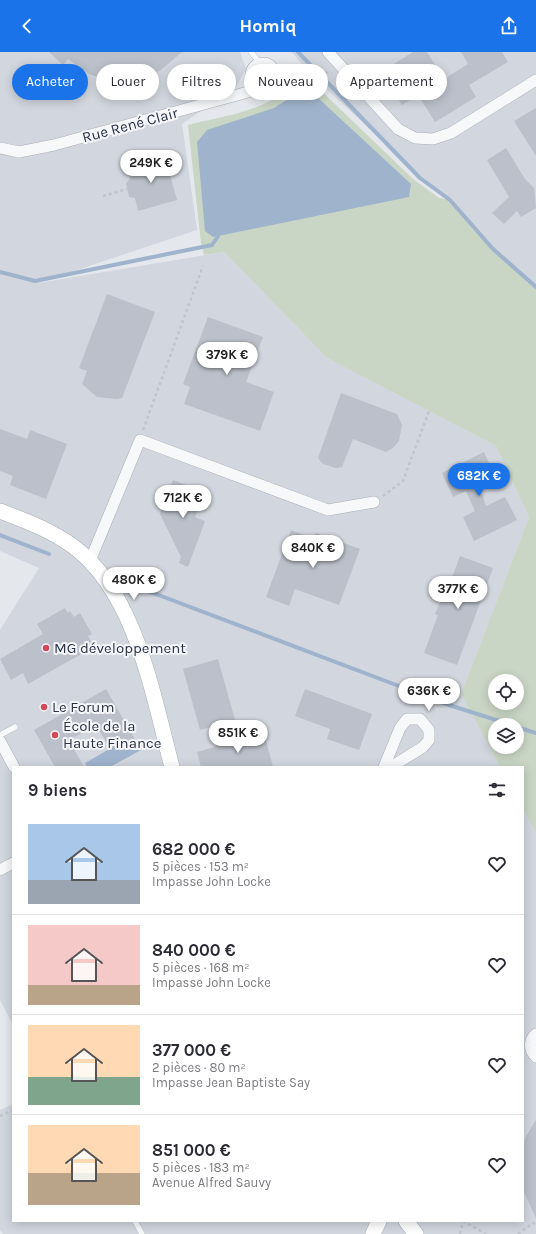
<!DOCTYPE html>
<html lang="fr">
<head>
<meta charset="utf-8">
<style>
	body { margin:0; font-family:Karla,sans-serif; background:#f7f7f7; color:#2b2b33; height:100vh; display:flex; flex-direction:column; font-size:15px; white-space:nowrap }
	* { box-sizing:border-box; margin:0 }
	p { font-size:13px; color:#7c7c81 }
	.icon { flex:none; width:22px; height:22px; fill:none; stroke:currentColor; stroke-width:2; stroke-linecap:round; stroke-linejoin:round }
	.map { position:relative; flex:1; overflow:hidden }
	.drawer { position:absolute; left:12px; top:714px; width:512px; height:456px; display:flex; flex-direction:column; background:#fff; border-radius:0px; box-shadow:0 2px 10px #0003 }
	.drawer>* { flex:none }
	.guide { position:absolute; left:12px; top:12px; width:512px; height:36px; display:flex; gap:8px }
	.controls { position:absolute; left:488px; top:622px; display:grid; gap:8px }
	.controls a { display:grid; place-items:center; width:36px; height:36px; border-radius:50%; background:#fff; box-shadow:0 2px 10px #0003; font-size:20px }
	.price { position:absolute; translate:-50% -34px; padding:0 9px; border-radius:14px; background:#fff; color:#222; font-size:13px; line-height:26px; filter:drop-shadow(0 1px 2px #0008) }
	.price::after { content:''; position:absolute; left:50%; top:24px; width:12px; height:9px; margin-left:-6px; background:inherit; clip-path:polygon(0 0,100% 0,50% 100%) }
	.price.on { background:#1a73e8; color:#fff }
	ul { padding:0; list-style:none }
	li { display:flex; align-items:center; gap:12px; height:100px; padding:0 16px }
	li+li { border-top:1px solid #e1e1e2 }
	li span { display:grid; place-items:center; flex:none; width:112px; height:80px; border-radius:0px; color:#555 }
	li>.icon { margin-inline-start:auto }
	span .icon { width:48px; height:48px; fill:#fffc; stroke-width:1 }
	li b { font-size:17px }
	h2 { display:flex; justify-content:space-between; align-items:center; height:48px; padding:0 16px; font-size:17px }
	.chip { padding:0 14px; border-radius:18px; background:#fff; box-shadow:0 2px 10px #0003; font-size:14px; line-height:36px }
	.chip.on { background:#1a73e8; color:#fff }
	header { display:flex; justify-content:space-between; align-items:center; height:52px; padding:0 16px; background:#1a73e8; color:#fff; font-size:18px; font-weight:700 }
	.map>svg:first-child { display:block }
</style>
</head>
<body>
<header><svg class="icon" aria-label="back" viewBox="0 0 24 24"><path d="M15 5l-7 7 7 7"/></svg>Homiq<svg class="icon" aria-label="share" viewBox="0 0 24 24"><path d="M12 15V3M7 8l5-5 5 5M5 13v7h14v-7"/></svg></header>
<div class="map">
<svg width="536" height="1182" viewBox="0 0 536 1182">
	<rect width="100%" height="100%" fill="#e4e7ec"/>
	<path fill="#d2d6de" d="M 0,0 L 240,0 L 246,17 L 235,36 L 182,72 L 197,178 L 38,231 L 224,200 L 327,306 L 496,394 L 529,465 L 461,642 L 500,715 L 13,715 L 13,973 L 0,948 L 0,578 L 39,516 L 0,499 Z
		M 292,0 L 536,0 L 536,236 L 446,147 L 308,20 Z
		M 523,757 L 536,781 L 536,1182 L 3,1182 L 0,1178 L 0,1058 L 13,1052 L 13,1169 L 523,1169 Z"/>
	<path fill="#c9d6c5" fill-rule="evenodd" d="M 312,30 L 413,127 L 439,146 L 446,147 L 536,236 L 536,781 L 523,757 L 523,715 L 500,715 L 461,642 L 529,465 L 496,394 L 327,306 L 224,200 L 204,203 L 201,191 L 188,73 C 214,66 276,58 288,32 L 300,35 ZM 495,629 L 517,629 L 517,651 L 495,651 ZM 495,673 L 517,673 L 517,695 L 495,695 Z"/>
	<path fill="#9fb4cc" d="M 296,42 L 317,45 L 411,132 L 409,145 L 213,185 L 205,179 L 197,90 L 207,78 L 274,56 Z
		M 113,695 L 141,698 L 110,715 L 87,715 L 85,711 Z"/>
	<g fill="none" stroke-linecap="round" stroke-linejoin="round">
		<path stroke="#9fb4cc" stroke-width="4" d="M 298,0 L 420,126 L 450,148 L 493,197 L 536,235
			M 0,220 L 35,229 L 212,193 L 218,184
			M 0,483 L 49,502
			M 132,533 L 449,653 L 512,673
			M 517,675 L 536,681"/>
	</g>
	<path fill="#bbc0ca" d="M 49,0 L 182,0 L 161,18 L 146,25 L 121,29 L 100,26 L 89,22 L 68,7 L 63,13 Z
		M 413,0 L 427,0 L 444,27 L 468,12 L 461,0 L 502,0 L 508,10 L 469,33 L 476,45 L 435,70 L 418,43 L 402,53 L 381,20 Z
		M 536,56 L 536,104 L 514,69 Z
		M 506,96 L 525,127 L 534,136 L 536,156 L 521,165 L 517,159 L 504,172 L 492,161 L 509,145 L 487,108 Z
		M 165,104 L 177,148 L 138,159 L 135,146 L 129,145 L 126,131 L 130,127 L 126,114 Z
		M 107,242 L 155,260 L 122,346 L 116,347 L 97,345 L 82,332 L 87,319 L 79,316 Z
		M 208,265 L 263,285 L 246,330 L 274,340 L 260,379 L 184,352 L 190,335 L 183,332 Z
		M 341,341 L 397,362 L 402,373 L 399,389 L 393,396 L 386,400 L 353,387 L 342,415 L 336,416 L 323,412 L 318,406 Z
		M 0,377 L 27,387 L 30,378 L 67,392 L 46,447 L 10,433 L 13,424 L 0,419 Z
		M 484,400 L 495,424 L 479,432 L 486,454 L 505,445 L 517,468 L 474,489 L 463,465 L 475,459 L 466,439 L 453,445 L 442,421 Z
		M 173,428 L 205,440 L 195,465 L 205,469 L 188,515 L 179,511 L 181,505 L 160,462 Z
		M 291,478 L 313,487 L 316,481 L 360,497 L 339,553 L 295,537 L 289,554 L 266,545 Z
		M 460,504 L 493,516 L 457,613 L 424,601 L 438,563 L 435,562 L 441,548 L 443,549 Z
		M 65,556 L 68,561 L 70,559 L 74,565 L 80,561 L 92,582 L 88,584 L 94,595 L 28,632 L 23,621 L 11,628 L 0,607 L 43,582 L 37,572 Z
		M 218,607 L 235,668 L 200,678 L 183,617 Z
		M 106,637 L 141,698 L 109,695 L 96,673 L 69,688 L 84,715 L 55,715 L 34,678 Z
		M 305,637 L 372,662 L 359,698 L 327,687 L 330,677 L 295,664 Z
		M 264,681 L 273,715 L 201,715 L 197,700 Z
		M 536,1068 L 536,1166 L 523,1138 L 523,1094 L 525,1086 Z"/>
	<g fill="none" stroke-linecap="round" stroke-linejoin="round">
		<defs>
			<path id="lane" d="M 251,0 L 260,11
				M 0,683 L 15,675
				M 135,1169 L 142,1182"/>
			<path id="street" d="M 328,0 L 398,77 L 415,86 L 433,87 L 451,81 L 536,28
				M251 23a12 12 0 1 1 24 0a12 12 0 1 1-24 0Z
				M 0,96 L 19,100 L 54,93 L 248,40 L 253,31
				M 90,509 L 140,388 L 328,458 L 374,450
				M 0,689 L 14,715
				M 384,715 L 400,676 L 407,667 L 420,667 L 429,678 L 429,688 L 423,695 L 391,715
				M 0,818 L 13,811
				M 536,982 C 528,989 529,998 536,1005"/>
			<path id="secondary" d="M 0,459 C 26,469 51,478 74,495 C 136,541 153,644 172,715
				M 406,1169 L 416,1182
				M 373,1182 L 379,1169"/>
		</defs>
		<use href="#lane" stroke="#a9aeb7" stroke-width="6"/>
		<use href="#street" stroke="#a9aeb7" stroke-width="12"/>
		<use href="#secondary" stroke="#a9aeb7" stroke-width="16"/>
		<path stroke="#c2c5cb" stroke-width="2.5" stroke-dasharray="3 3" stroke-linecap="butt" d="M 274,18 C 291,25 300,30 317,19 L 332,21
			M 103,144 L 127,137
			M 143,378 L 203,214
			M 383,444 L 403,429 L 429,359
			M 0,1064 L 13,1058
			M 463,1169 L 486,1182
			M 460,1182 L 463,1169
			M 518,1182 L 533,1171 L 536,1173"/>
		<use href="#lane" stroke="#f7f8fa" stroke-width="5.5"/>
		<use href="#street" stroke="#f7f8fa" stroke-width="11"/>
		<use href="#secondary" stroke="#fff" stroke-width="15"/>
	</g>
	<g fill="#d1495b" stroke="#f4f6f9" stroke-width="1.5">
		<circle cx="46" cy="596" r="4"/>
		<circle cx="44" cy="655" r="4"/>
		<circle cx="55" cy="683" r="4"/>
	</g>
	<g text-anchor="middle" stroke-width="4" stroke-linejoin="round" paint-order="stroke">
		<g font-size="15" fill="#2b3445" stroke="#f4f6f9">
			<text transform="translate(130 73) rotate(-15)" y="5">Rue René Clair</text>
		</g>
		<g font-size="15" fill="#2b3445" stroke="#f4f6f9" text-anchor="start">
			<text x="54" y="601">MG développement</text>
			<text x="52" y="660">Le Forum</text>
			<text x="63" y="679">École de la<tspan x="63" dy="17">Haute Finance</tspan></text>
		</g>
	</g>
</svg>
<div class="controls">
<a><svg class="icon" aria-label="locate" viewBox="0 0 24 24"><circle cx="12" cy="12" r="6"/><path d="M12 2v4M12 18v4M2 12h4M18 12h4"/></svg></a>
<a><svg class="icon" aria-label="layers" viewBox="0 0 24 24"><path d="M12 4l9 5-9 5-9-5zM3 14l9 5 9-5"/></svg></a>
</div>
<b class="price" style="left:151px;top:132px">249K €</b>
<b class="price" style="left:227px;top:324px">379K €</b>
<b class="price on" style="left:479px;top:445px">682K €</b>
<b class="price" style="left:183px;top:467px">712K €</b>
<b class="price" style="left:313px;top:517px">840K €</b>
<b class="price" style="left:134px;top:549px">480K €</b>
<b class="price" style="left:458px;top:558px">377K €</b>
<b class="price" style="left:429px;top:660px">636K €</b>
<b class="price" style="left:238px;top:702px">851K €</b>
<div class="guide">
<a class="chip on">Acheter</a>
<a class="chip">Louer</a>
<a class="chip">Filtres</a>
<a class="chip">Nouveau</a>
<a class="chip">Appartement</a>
</div>
<section class="drawer">
<h2>9 biens<svg class="icon" aria-label="filters" viewBox="0 0 24 24"><path d="M4 7h16M4 17h16"/><circle cx="9" cy="7" r="2"/><circle cx="15" cy="17" r="2"/></svg></h2>
<ul>
<li><span style="background:linear-gradient(#a9c7e8 70%,#9aa5b1 0)"><svg class="icon" aria-label="home" viewBox="0 0 24 24"><path d="M3 11l9-7 9 7M6 9v11h12V9"/></svg></span><div><b>682 000 €</b><p>5 pièces · 153 m²</p><p>Impasse John Locke</p></div><svg class="icon" aria-label="heart" viewBox="0 0 24 24"><path d="M12 20l-8-8c-3-5 5-10 8-4 3-6 11-1 8 4z"/></svg></li>
<li><span style="background:linear-gradient(#f6c9c9 75%,#b9a48a 0)"><svg class="icon" aria-label="home" viewBox="0 0 24 24"><path d="M3 11l9-7 9 7M6 9v11h12V9"/></svg></span><div><b>840 000 €</b><p>5 pièces · 168 m²</p><p>Impasse John Locke</p></div><svg class="icon" aria-label="heart" viewBox="0 0 24 24"><path d="M12 20l-8-8c-3-5 5-10 8-4 3-6 11-1 8 4z"/></svg></li>
<li><span style="background:linear-gradient(#ffd9b3 65%,#7fa58c 0)"><svg class="icon" aria-label="home" viewBox="0 0 24 24"><path d="M3 11l9-7 9 7M6 9v11h12V9"/></svg></span><div><b>377 000 €</b><p>2 pièces · 80 m²</p><p>Impasse Jean Baptiste Say</p></div><svg class="icon" aria-label="heart" viewBox="0 0 24 24"><path d="M12 20l-8-8c-3-5 5-10 8-4 3-6 11-1 8 4z"/></svg></li>
<li><span style="background:linear-gradient(#ffd9b3 60%,#b9a48a 0)"><svg class="icon" aria-label="home" viewBox="0 0 24 24"><path d="M3 11l9-7 9 7M6 9v11h12V9"/></svg></span><div><b>851 000 €</b><p>5 pièces · 183 m²</p><p>Avenue Alfred Sauvy</p></div><svg class="icon" aria-label="heart" viewBox="0 0 24 24"><path d="M12 20l-8-8c-3-5 5-10 8-4 3-6 11-1 8 4z"/></svg></li>
</ul>
</section>
</div>
</body>
</html>
